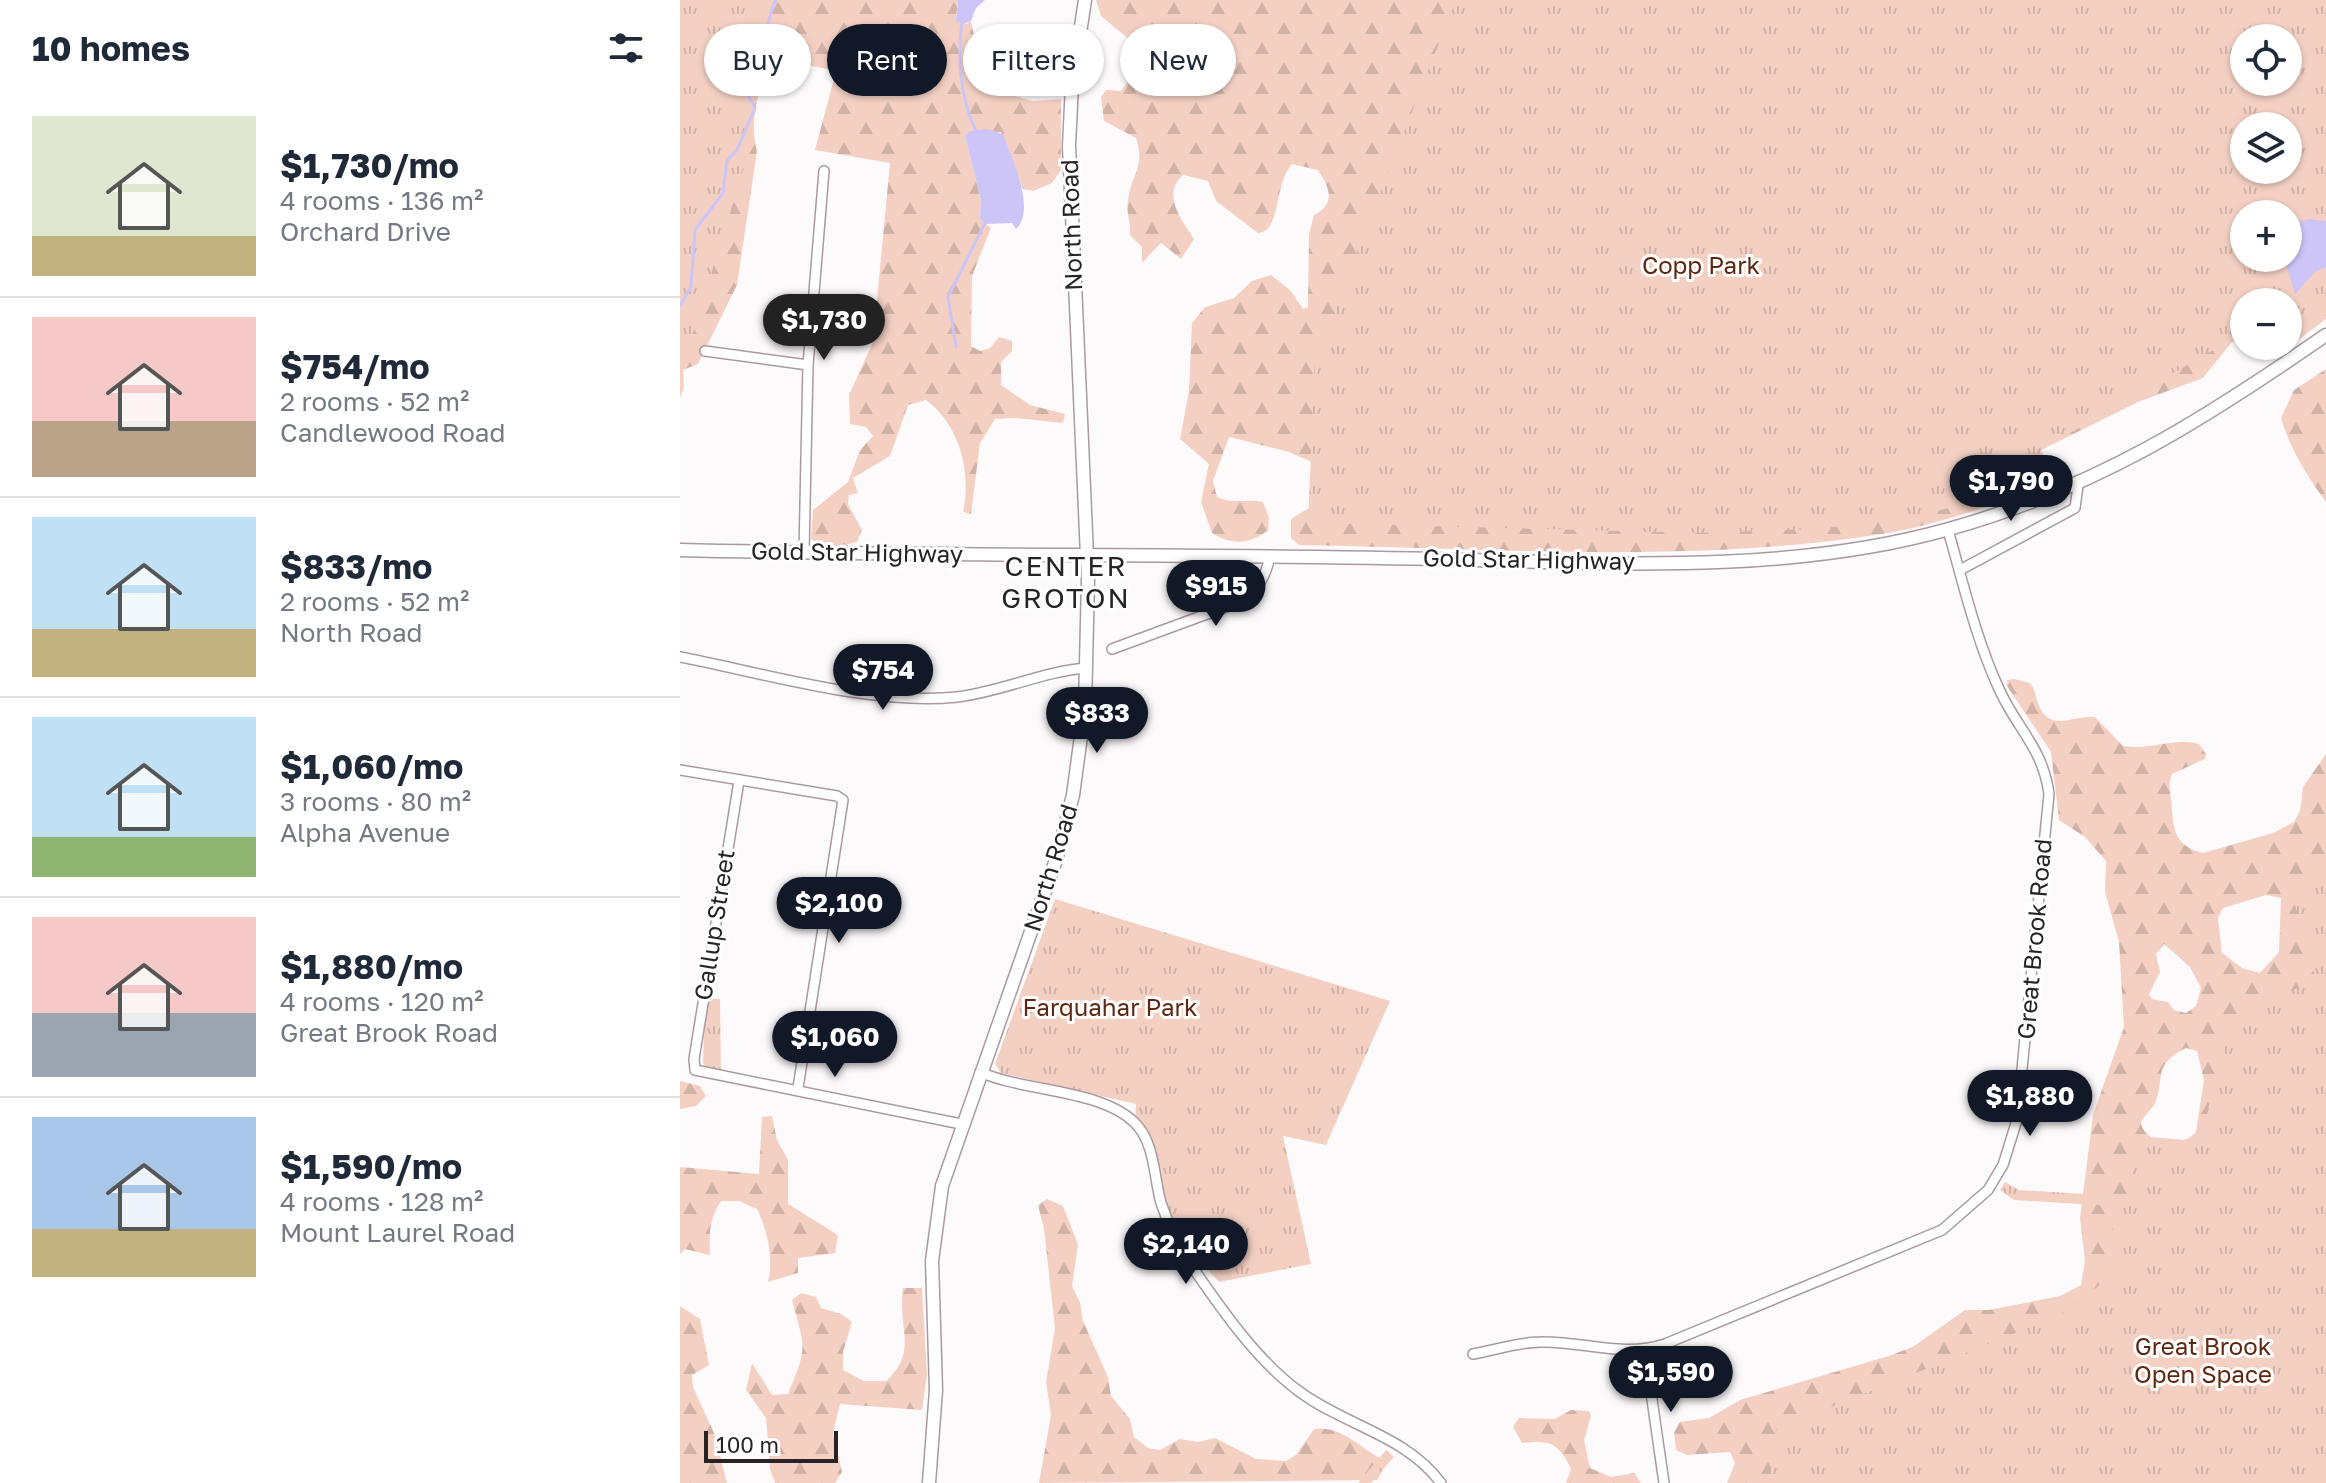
<!DOCTYPE html>
<html lang="en">
<head>
<meta charset="utf-8">
<style>
	body { margin:0; font-family:"Golos Text",sans-serif; background:#f6f6f7; color:#1f2937; height:100vh; display:flex; flex-direction:column; font-size:30px; white-space:nowrap }
	* { box-sizing:border-box; margin:0 }
	p { font-size:26px; color:#747a83 }
	.icon { flex:none; width:44px; height:44px; fill:none; stroke:currentColor; stroke-width:2; stroke-linecap:round; stroke-linejoin:round }
	.map { position:relative; flex:1; overflow:hidden }
	.drawer { display:flex; flex-direction:column; background:#fff; width:680px }
	.drawer>* { flex:none }
	.hud { position:absolute; left:24px; top:24px; width:760px; height:72px; display:flex; gap:16px }
	.buttons { position:absolute; left:1550px; top:24px; display:grid; gap:16px }
	.buttons a { display:grid; place-items:center; width:72px; height:72px; border-radius:50%; background:#fff; box-shadow:0 2px 6px #0004; font-size:40px }
	.scale { position:absolute; left:24px; bottom:20px; width:134px; box-sizing:border-box; padding-left:8px; border:4px solid #292326; border-top:0; font-size:22px; line-height:28px; white-space:nowrap; color:#292326; -webkit-text-stroke:6px #fff; paint-order:stroke }
	.price { position:absolute; translate:-50% -68px; padding:0 18px; border-radius:28px; background:#111827; color:#fff; font-size:26px; line-height:52px; filter:drop-shadow(0 2px 4px #0008) }
	.price::after { content:''; position:absolute; left:50%; top:48px; width:24px; height:18px; margin-left:-12px; background:inherit; clip-path:polygon(0 0,100% 0,50% 100%) }
	.price.current { background:#222; color:#fff }
	ul { padding:0; list-style:none }
	li { display:flex; align-items:center; gap:24px; height:200px; padding:0 32px }
	li+li { border-top:2px solid #e0e1e3 }
	li span { display:grid; place-items:center; flex:none; width:224px; height:160px; border-radius:0px; color:#555 }
	li>.icon { margin-inline-start:auto }
	span .icon { width:96px; height:96px; fill:#fffc; stroke-width:1 }
	li b { font-size:34px }
	h2 { display:flex; justify-content:space-between; align-items:center; height:96px; padding:0 32px; font-size:34px }
	.tag { padding:0 28px; border-radius:36px; background:#fff; box-shadow:0 2px 6px #0004; font-size:28px; line-height:72px }
	.tag.current { background:#111827; color:#fff }
	main { display:flex; flex:1; min-height:0 }
	.map>svg:first-child { display:block }
</style>
</head>
<body>
<main>
<section class="drawer">
<h2>10 homes<svg class="icon" aria-label="filters" viewBox="0 0 24 24"><path d="M4 7h16M4 17h16"/><circle cx="9" cy="7" r="2"/><circle cx="15" cy="17" r="2"/></svg></h2>
<ul>
<li><span style="background:linear-gradient(#dfe7d0 75%,#c2b280 0)"><svg class="icon" aria-label="home" viewBox="0 0 24 24"><path d="M3 11l9-7 9 7M6 9v11h12V9"/></svg></span><div><b>$1,730/mo</b><p>4 rooms · 136 m²</p><p>Orchard Drive</p></div></li>
<li><span style="background:linear-gradient(#f6c9c9 65%,#b9a48a 0)"><svg class="icon" aria-label="home" viewBox="0 0 24 24"><path d="M3 11l9-7 9 7M6 9v11h12V9"/></svg></span><div><b>$754/mo</b><p>2 rooms · 52 m²</p><p>Candlewood Road</p></div></li>
<li><span style="background:linear-gradient(#bfe0f5 70%,#c2b280 0)"><svg class="icon" aria-label="home" viewBox="0 0 24 24"><path d="M3 11l9-7 9 7M6 9v11h12V9"/></svg></span><div><b>$833/mo</b><p>2 rooms · 52 m²</p><p>North Road</p></div></li>
<li><span style="background:linear-gradient(#bfe0f5 75%,#8fb573 0)"><svg class="icon" aria-label="home" viewBox="0 0 24 24"><path d="M3 11l9-7 9 7M6 9v11h12V9"/></svg></span><div><b>$1,060/mo</b><p>3 rooms · 80 m²</p><p>Alpha Avenue</p></div></li>
<li><span style="background:linear-gradient(#f6c9c9 60%,#9aa5b1 0)"><svg class="icon" aria-label="home" viewBox="0 0 24 24"><path d="M3 11l9-7 9 7M6 9v11h12V9"/></svg></span><div><b>$1,880/mo</b><p>4 rooms · 120 m²</p><p>Great Brook Road</p></div></li>
<li><span style="background:linear-gradient(#a9c7e8 70%,#c2b280 0)"><svg class="icon" aria-label="home" viewBox="0 0 24 24"><path d="M3 11l9-7 9 7M6 9v11h12V9"/></svg></span><div><b>$1,590/mo</b><p>4 rooms · 128 m²</p><p>Mount Laurel Road</p></div></li>
</ul>
</section>
<div class="map">
<svg width="1646" height="1483" viewBox="0 0 1646 1483">
	<defs>
		<pattern id="forest-firs" width="22" height="20" patternUnits="userSpaceOnUse" patternTransform="scale(2)"><rect width="22" height="20" fill="#f4d0c3"/><path d="M5 1l3.5 6h-7zM16 11l3.5 6h-7z" fill="#d1b2a7"/></pattern>
		<pattern id="park-tufts" width="24" height="20" patternUnits="userSpaceOnUse" patternTransform="scale(2)"><rect width="24" height="20" fill="#f4d0c3"/><path d="M3 7l-1-3M5 7V3M7 7l1-3M15 17l-1-3M17 17v-4M19 17l1-3" fill="none" stroke="#d1b2a7"/></pattern>
	</defs>
	<rect width="100%" height="100%" fill="#fdfafb"/>
	<path fill="url(#forest-firs)" fill-rule="evenodd" d="M 0,0 L 278,0 L 276,18 L 286,24 L 291,21 L 299,60 L 326,84 L 328,94 L 352,101 L 381,99 L 381,170 L 372,183 L 353,191 L 343,189 L 321,132 L 289,131 L 285,136 L 301,200 L 300,219 L 311,228 L 292,276 L 291,346 L 300,351 L 310,348 L 319,337 L 332,341 L 332,351 L 321,362 L 321,385 L 350,405 L 385,414 L 383,423 L 335,418 L 315,419 L 300,443 L 291,514 L 283,512 C 292,472 279,424 246,400 L 228,405 L 210,456 L 173,478 L 178,493 L 169,495 L 168,504 L 182,530 L 177,542 C 163,546 143,548 131,539 L 133,510 L 168,482 L 180,450 L 193,436 L 186,427 L 170,424 L 169,395 L 193,342 L 210,163 L 135,150 L 156,71 L 99,59 C 77,81 69,122 77,151 L 57,285 L 18,364 L 3,370 L 4,387 L 0,398 Z
		M 416,0 L 1646,0 L 1608,214 L 1564,214 L 1564,258 L 1608,302 L 1564,302 L 1564,338 L 1552,342 L 1523,378 L 1458,402 L 1361,450 L 1372,478 L 1371,483 C 1318,503 1264,523 1208,533 C 1014,565 814,548 619,545 L 611,538 L 611,519 L 629,508 L 636,464 L 609,452 L 549,437 L 533,481 L 537,497 C 555,505 565,498 583,502 L 589,518 L 588,530 C 570,545 551,545 532,533 L 521,502 L 529,464 L 500,439 L 509,391 L 512,323 L 525,307 L 554,298 L 572,281 L 591,275 L 611,291 L 623,309 L 628,307 L 629,234 L 634,215 C 656,204 650,188 638,170 L 612,164 C 593,185 602,231 578,233 L 536,201 L 528,181 L 503,175 C 481,195 502,220 514,239 L 501,259 L 481,243 L 462,263 L 462,247 L 450,235 C 451,222 446,214 448,202 C 450,175 466,169 456,138 L 424,121 L 421,97 L 426,90 L 441,91 C 452,76 460,65 457,46 L 421,16 ZM 1564,38 L 1608,38 L 1608,82 L 1564,82 ZM 1564,126 L 1608,126 L 1608,170 L 1564,170 Z
		M 1646,369 L 1646,502 C 1627,476 1610,449 1601,418 L 1614,390 Z
		M 1334,679 L 1350,683 C 1356,691 1356,700 1360,708 C 1372,732 1395,715 1415,717 L 1443,746 C 1469,751 1494,737 1519,744 L 1526,754 L 1525,759 L 1492,774 C 1488,785 1490,788 1491,799 C 1494,826 1491,845 1523,853 L 1593,833 L 1614,822 L 1620,811 L 1623,787 L 1646,754 L 1646,1483 L 1047,1483 L 1055,1463 L 1050,1452 L 1007,1455 L 996,1450 L 994,1432 L 1000,1422 L 1029,1418 L 1060,1400 L 1212,1355 L 1234,1346 L 1285,1310 L 1309,1310 L 1380,1296 L 1401,1285 L 1405,1261 L 1400,1218 L 1413,1115 L 1444,1027 L 1439,942 L 1425,892 L 1426,861 L 1405,837 L 1379,820 L 1371,752 L 1327,686 L 1327,680 ZM 1586,895 L 1601,898 L 1599,952 L 1580,973 L 1562,968 L 1542,953 L 1538,918 L 1543,908 ZM 1484,944 L 1510,967 L 1521,988 L 1516,1006 L 1506,1013 L 1494,1010 L 1488,1002 L 1472,999 L 1469,994 L 1480,972 L 1476,954 ZM 1506,1048 L 1517,1051 L 1524,1080 L 1516,1132 C 1503,1148 1465,1145 1461,1123 C 1464,1114 1473,1110 1476,1101 C 1485,1074 1473,1065 1506,1048 Z
		M 0,1081 L 20,1086 L 26,1096 L 16,1106 L 0,1109 Z
		M 92,1116 L 97,1140 L 108,1160 L 108,1204 L 158,1235 L 155,1253 L 118,1258 L 118,1273 L 88,1282 C 94,1260 87,1229 77,1209 L 59,1201 L 41,1201 C 29,1219 29,1234 30,1255 L 5,1249 L 0,1254 L 0,1167 L 79,1174 L 82,1117 Z
		M 367,1199 L 383,1206 L 394,1234 L 398,1245 L 392,1286 L 400,1302 L 403,1321 L 428,1377 L 431,1396 L 450,1419 L 454,1437 L 468,1448 L 480,1450 L 500,1439 L 518,1442 L 535,1438 L 576,1459 L 606,1461 L 616,1455 L 634,1429 C 661,1425 680,1448 702,1459 L 703,1470 L 697,1480 L 359,1483 L 371,1415 L 366,1383 L 375,1328 L 364,1229 L 358,1205 Z
		M 223,1288 L 242,1288 L 247,1375 L 242,1410 L 160,1404 L 153,1433 L 162,1472 L 155,1483 L 95,1483 L 90,1469 L 86,1418 L 66,1390 L 72,1363 L 92,1395 L 108,1394 C 128,1347 125,1348 112,1300 L 121,1293 L 136,1297 L 141,1308 L 161,1314 L 172,1322 L 163,1352 L 163,1370 L 184,1381 L 206,1381 C 239,1352 217,1327 223,1288 Z
		M 0,1306 L 20,1319 L 29,1365 L 12,1375 L 13,1387 L 34,1433 L 47,1483 L 0,1483 Z
		M 891,1410 L 909,1411 L 911,1416 L 904,1440 L 910,1468 L 931,1477 L 954,1473 L 961,1483 L 886,1483 L 891,1469 C 879,1443 870,1440 842,1443 L 833,1427 L 839,1418 L 875,1419 Z"/>
	<path fill="url(#park-tufts)" fill-rule="evenodd" d="M 0,0 L 96,1 C 89,12 92,15 90,26 C 88,41 81,49 84,66 L 64,89 L 75,108 L 60,143 L 71,145 L 8,349 L 0,349 Z
		M 776,0 L 1646,0 L 1646,319 L 1605,350 L 1600,346 L 1608,346 L 1608,302 L 1564,302 L 1564,332 L 1361,450 L 1372,478 L 1254,512 L 1139,529 L 1018,533 L 628,523 L 635,358 ZM 1564,38 L 1608,38 L 1608,82 L 1564,82 ZM 1564,126 L 1608,126 L 1608,170 L 1564,170 ZM 1564,214 L 1608,214 L 1608,258 L 1564,258 Z
		M 1646,869 L 1646,1483 L 1088,1483 L 1096,1429 L 1380,1315 L 1433,1275 L 1432,1206 L 1334,1200 L 1320,1190 L 1325,1182 L 1339,1190 L 1451,1197 L 1456,1136 L 1519,1141 L 1554,1016 L 1636,980 L 1608,880 Z
		M 375,899 L 710,1001 L 646,1145 L 603,1136 L 631,1264 L 539,1282 L 518,1259 L 483,1201 L 466,1144 L 455,1120 L 456,1104 L 321,1073 L 315,1064 Z
		M 25,998 L 40,999 L 41,1073 L 29,1071 L 23,1063 Z
		M 706,1450 L 714,1457 L 691,1483 L 678,1483 Z"/>
	<path fill="#cdc5f8" d="M 278,0 L 305,0 L 296,8 L 291,21 L 283,24 L 276,21 Z
		M 307,129 L 323,134 C 331,157 357,209 336,229 L 332,223 L 306,224 L 300,219 L 301,200 L 285,136 L 289,131 Z
		M 1630,219 L 1646,221 L 1646,267 L 1635,272 L 1615,294 L 1604,258 L 1608,258 L 1608,224 Z"/>
	<g fill="none" stroke-linecap="round" stroke-linejoin="round">
		<path stroke="#cdc5f8" stroke-width="3" d="M 282,22 C 277,58 280,98 296,131
			M 0,306 L 11,287 L 15,230 L 43,193 L 47,161 L 57,150 L 75,108 L 64,88 L 84,66 C 81,48 89,14 96,0
			M 276,347 L 268,297 L 306,221"/>
		<defs>
			<path id="street" d="M 25,351 L 128,365
				M 124,552 L 128,365 L 144,171
				M 1280,570 L 1395,508 L 1398,486
				M 432,649 L 554,604 C 576,592 585,581 590,556
				M 0,657 C 83,673 193,706 277,697 C 321,692 363,671 407,668
				M 0,770 L 157,796 L 163,800 L 118,1088
				M 59,781 L 14,1059 L 15,1070 L 281,1124
				M 300,1072 C 345,1092 421,1089 455,1123 C 475,1143 474,1178 481,1203 C 489,1227 499,1247 513,1268 C 542,1310 578,1362 620,1392 C 666,1426 725,1435 761,1483
				M 965,1351 L 984,1483
				M 793,1354 C 815,1350 839,1342 861,1342 C 904,1341 942,1358 985,1344 L 1262,1230 L 1308,1190 L 1323,1165 L 1337,1120 L 1369,794 C 1363,748 1337,729 1319,689 C 1296,639 1283,583 1268,530"/>
			<path id="secondary" d="M 0,550 C 233,556 467,554 700,558 C 886,560 1088,580 1269,529 C 1416,488 1522,421 1646,335
				M 249,1483 L 256,1390 L 252,1261 L 262,1186 L 377,857 L 393,795 L 405,707 L 408,579 L 389,146 L 392,85 L 405,0"/>
		</defs>
		<use href="#street" stroke="#a99aa1" stroke-width="12"/>
		<use href="#secondary" stroke="#a99aa1" stroke-width="15"/>
		<use href="#street" stroke="#fff" stroke-width="9"/>
		<use href="#secondary" stroke="#fff" stroke-width="12"/>
	</g>
	<g text-anchor="middle" stroke-width="6" stroke-linejoin="round" paint-order="stroke">
		<g font-size="24" fill="#292326" stroke="#fff">
			<text transform="translate(392 225) rotate(-92)" y="8">North Road</text>
			<text transform="translate(177 553) rotate(1)" y="8">Gold Star Highway</text>
			<text transform="translate(849 560) rotate(1)" y="8">Gold Star Highway</text>
			<text transform="translate(371 868) rotate(-73)" y="8">North Road</text>
			<text transform="translate(35 925) rotate(-81)" y="8">Gallup Street</text>
			<text transform="translate(1355 939) rotate(-85)" y="8">Great Brook Road</text>
		</g>
		<g font-size="24" fill="#5f2710" stroke="#fff">
			<text x="1021" y="274">Copp Park</text>
			<text x="430" y="1016">Farquahar Park</text>
			<text x="1523" y="1355">Great Brook<tspan x="1523" dy="28">Open Space</tspan></text>
		</g>
		<g font-size="28" letter-spacing="2" fill="#292326" stroke="#fff">
			<text x="386" y="576">CENTER<tspan x="386" dy="32">GROTON</tspan></text>
		</g>
	</g>
</svg>
<div class="buttons">
<a><svg class="icon" aria-label="locate" viewBox="0 0 24 24"><circle cx="12" cy="12" r="6"/><path d="M12 2v4M12 18v4M2 12h4M18 12h4"/></svg></a>
<a><svg class="icon" aria-label="layers" viewBox="0 0 24 24"><path d="M12 4l9 5-9 5-9-5zM3 14l9 5 9-5"/></svg></a>
<a>+</a>
<a>−</a>
</div>
<div class="scale">100 m</div>
<b class="price current" style="left:144px;top:362px">$1,730</b>
<b class="price" style="left:1331px;top:523px">$1,790</b>
<b class="price" style="left:536px;top:628px">$915</b>
<b class="price" style="left:203px;top:712px">$754</b>
<b class="price" style="left:417px;top:755px">$833</b>
<b class="price" style="left:159px;top:945px">$2,100</b>
<b class="price" style="left:155px;top:1079px">$1,060</b>
<b class="price" style="left:1350px;top:1138px">$1,880</b>
<b class="price" style="left:506px;top:1286px">$2,140</b>
<b class="price" style="left:991px;top:1414px">$1,590</b>
<div class="hud">
<a class="tag">Buy</a>
<a class="tag current">Rent</a>
<a class="tag">Filters</a>
<a class="tag">New</a>
</div>
</div>
</main>
</body>
</html>
